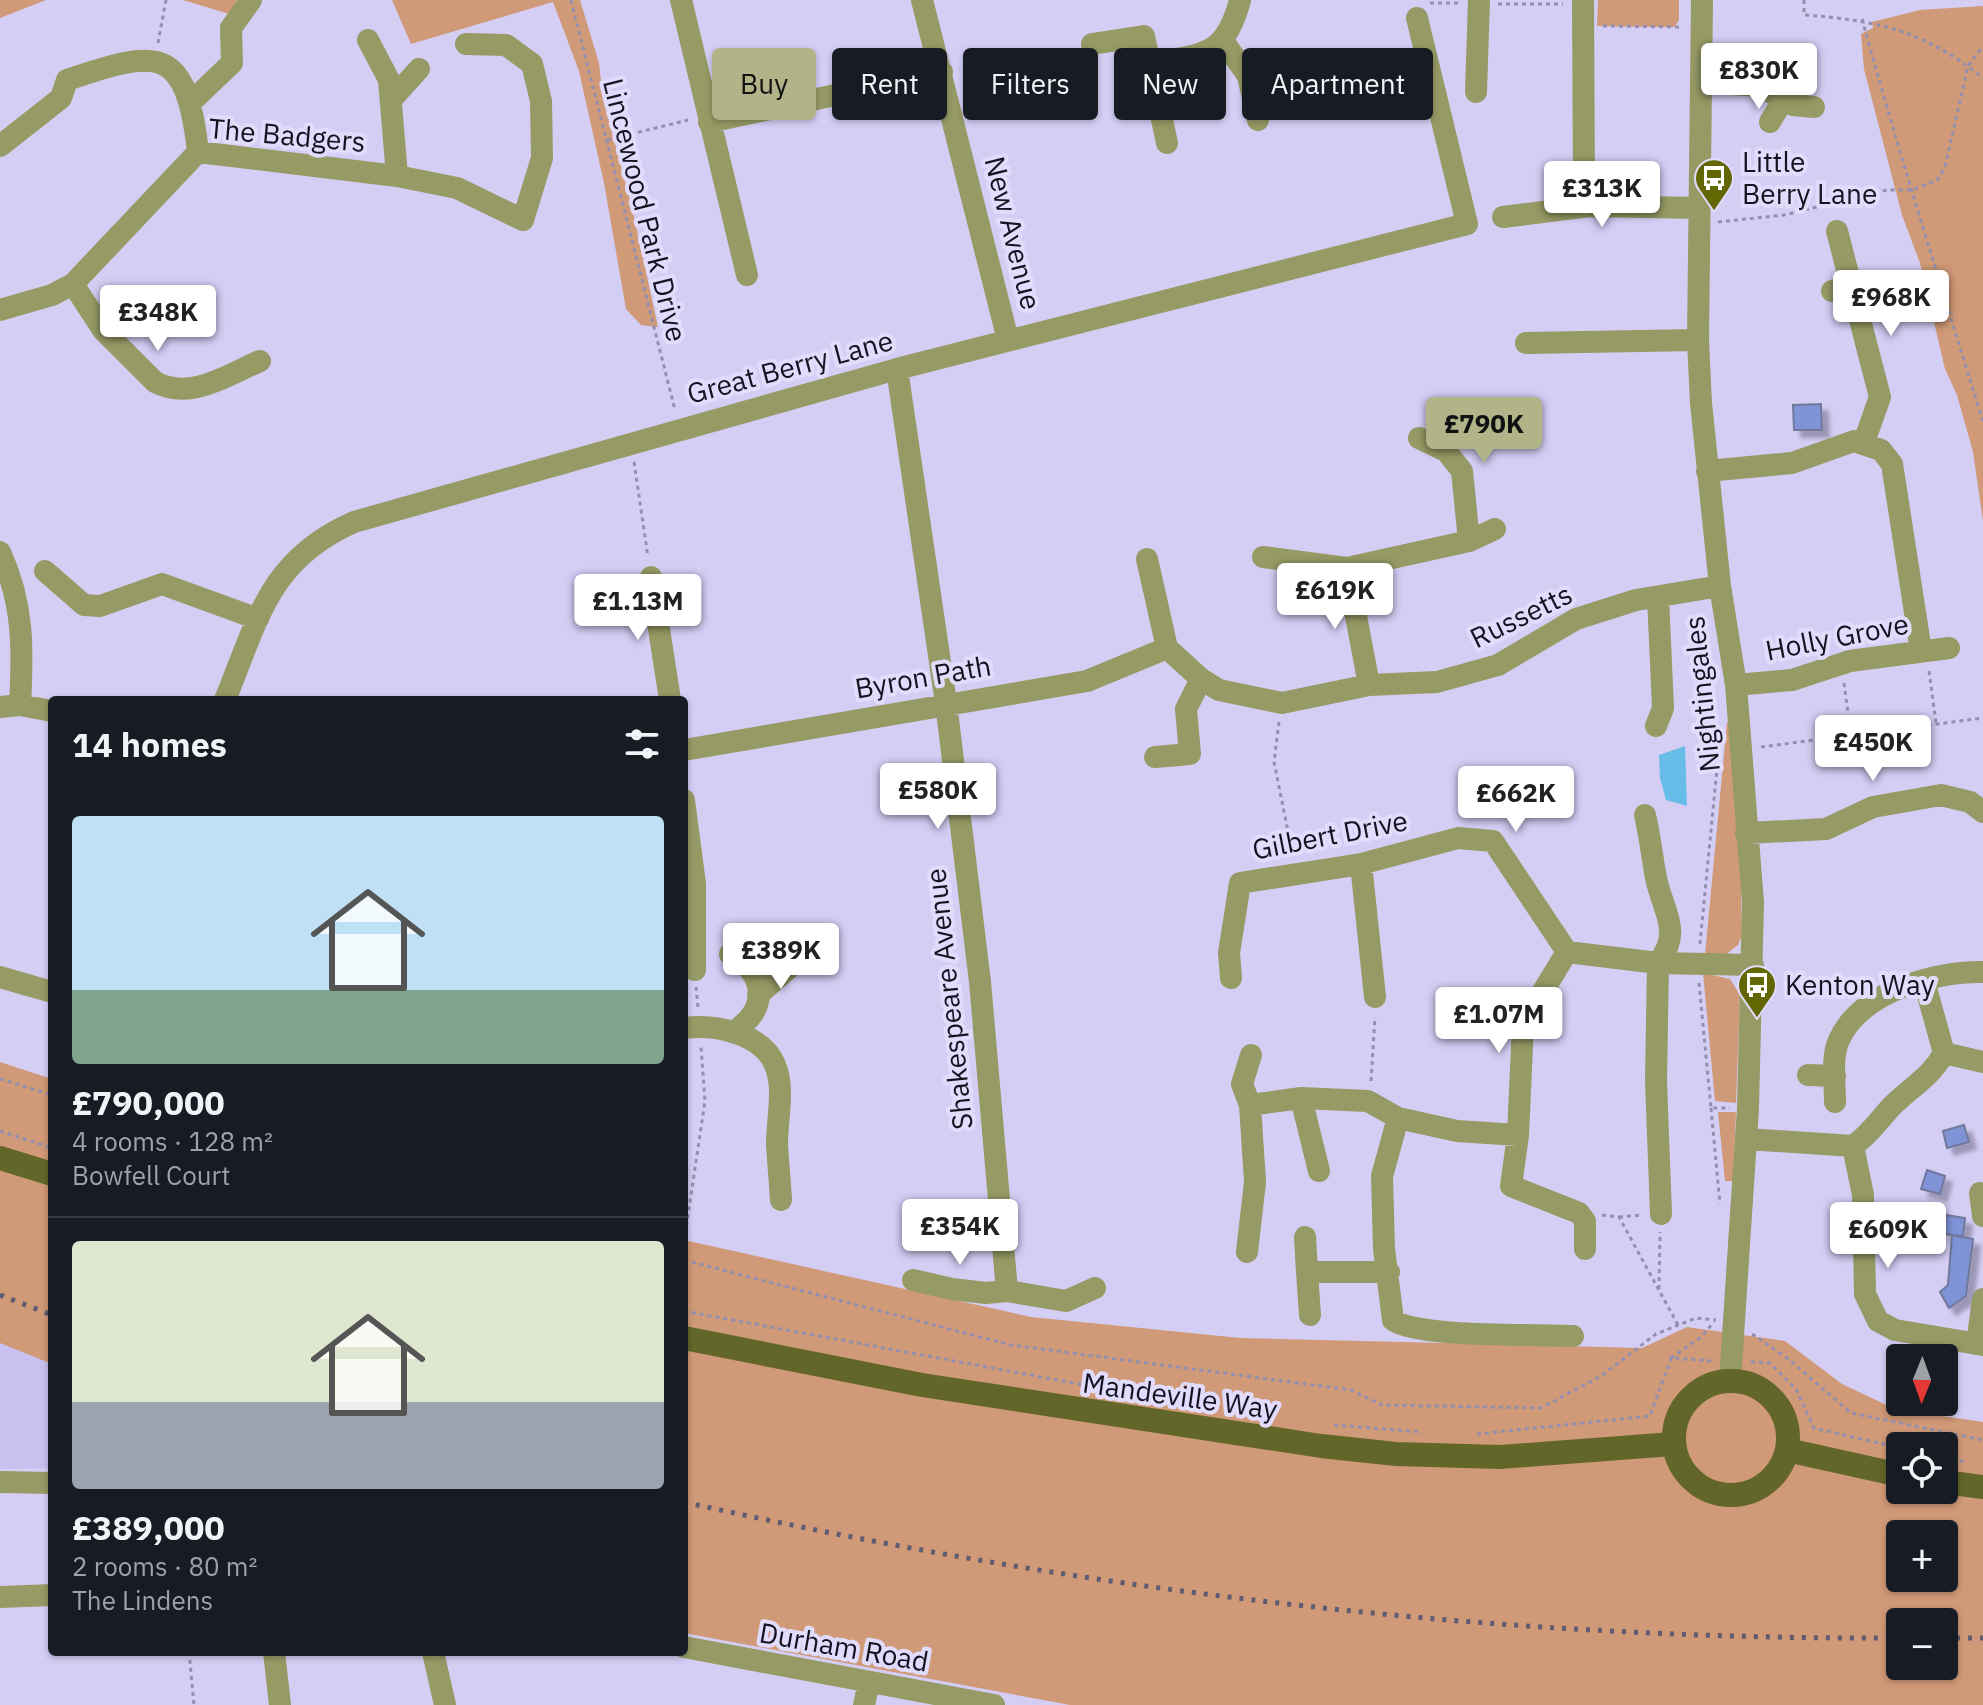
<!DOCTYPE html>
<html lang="en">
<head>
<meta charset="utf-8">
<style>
	body { margin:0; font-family:"IBM Plex Sans",sans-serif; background:#20242c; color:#f1f3f6; height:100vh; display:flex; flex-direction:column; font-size:30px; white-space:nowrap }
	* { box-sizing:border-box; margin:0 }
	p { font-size:26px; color:#9ea1a6 }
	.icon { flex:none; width:44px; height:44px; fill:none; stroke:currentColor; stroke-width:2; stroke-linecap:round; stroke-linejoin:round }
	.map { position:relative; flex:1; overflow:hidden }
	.sheet { position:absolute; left:48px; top:696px; width:640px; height:960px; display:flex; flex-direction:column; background:#171b24; border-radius:8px; box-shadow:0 2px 6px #0004 }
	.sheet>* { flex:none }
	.guide { position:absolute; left:712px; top:48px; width:760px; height:72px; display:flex; gap:16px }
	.needle { width:52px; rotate:181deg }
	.controls { position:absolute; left:1886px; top:1344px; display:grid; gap:16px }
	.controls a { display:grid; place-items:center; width:72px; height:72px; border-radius:8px; background:#171b24; box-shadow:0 2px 6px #0004; font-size:40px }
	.price { position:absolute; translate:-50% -68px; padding:0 18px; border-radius:8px; background:#fff; color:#222; font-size:26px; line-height:52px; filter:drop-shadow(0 2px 4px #0008) }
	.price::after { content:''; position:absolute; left:50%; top:48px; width:24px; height:18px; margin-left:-12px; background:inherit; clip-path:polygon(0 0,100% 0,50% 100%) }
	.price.on { background:#b1b489; color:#111 }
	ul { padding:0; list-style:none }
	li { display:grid; align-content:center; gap:16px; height:424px; padding:0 24px }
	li+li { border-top:2px solid #363941 }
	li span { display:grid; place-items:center; height:248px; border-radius:8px; color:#555 }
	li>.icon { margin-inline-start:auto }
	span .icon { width:144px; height:144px; fill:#fffc; stroke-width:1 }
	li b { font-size:34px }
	h2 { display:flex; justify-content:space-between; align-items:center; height:96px; padding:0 24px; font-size:34px }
	.tag { padding:0 28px; border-radius:8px; background:#171b24; box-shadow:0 2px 6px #0004; font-size:28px; line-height:72px }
	.tag.on { background:#b1b489; color:#111 }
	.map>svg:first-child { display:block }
</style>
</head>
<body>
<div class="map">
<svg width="1983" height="1705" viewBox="0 0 1983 1705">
	<defs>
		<filter id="shadow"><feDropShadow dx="7" dy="7" stdDeviation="2" flood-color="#0004"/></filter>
	</defs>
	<rect width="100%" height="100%" fill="#d4cef5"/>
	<path fill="#c9c2f0" d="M 0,1342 L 52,1364 L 52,1468 L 0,1469 Z"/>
	<path fill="#d09977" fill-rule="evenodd" d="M 0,0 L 46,0 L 0,18 Z
		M 183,0 L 237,0 L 229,14 Z
		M 392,0 L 580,0 L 599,63 L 603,99 L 631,203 L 658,327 L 641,325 L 626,309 L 604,183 L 579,71 L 553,2 L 411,44 Z
		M 1598,0 L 1679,0 L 1679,20 L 1674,27 L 1597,26 Z
		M 1983,6 L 1983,521 L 1973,452 L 1957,395 L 1945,369 L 1920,263 L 1902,215 L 1864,69 L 1861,34 L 1873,28 L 1872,22 L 1920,10 Z
		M 1727,722 L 1733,725 L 1738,754 L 1742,935 L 1738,945 L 1724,956 L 1705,955 Z
		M 1703,973 L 1730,979 L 1740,995 L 1736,1103 L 1715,1101 Z
		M 0,1062 L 52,1079 L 52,1364 L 0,1343 Z
		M 1718,1112 L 1736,1112 L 1733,1181 L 1725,1181 Z
		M 684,1240 L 1031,1317 L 1240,1338 L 1642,1348 L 1687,1327 L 1785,1341 L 1842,1384 L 1895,1409 L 1983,1422 L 1983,1705 L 1070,1705 L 684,1633 ZM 1900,1446 L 1944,1446 L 1944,1490 L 1900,1490 ZM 1900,1534 L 1944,1534 L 1944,1578 L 1900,1578 ZM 1900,1622 L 1944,1622 L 1944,1666 L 1900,1666 Z"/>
	<path fill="#67bde8" d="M 1685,746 L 1687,806 L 1666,800 L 1660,778 L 1659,755 Z"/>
	<path fill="#8193d7" stroke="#6f799b" stroke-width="2" filter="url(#shadow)" d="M 1821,404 L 1822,430 L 1794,430 L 1793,405 Z
		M 1964,1125 L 1969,1142 L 1947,1148 L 1943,1131 Z
		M 1927,1170 L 1945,1176 L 1940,1194 L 1921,1189 Z
		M 1946,1215 L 1965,1218 L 1963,1236 L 1943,1234 Z
		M 1952,1235 L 1973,1239 L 1966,1296 L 1949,1308 L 1940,1292 L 1948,1285 Z"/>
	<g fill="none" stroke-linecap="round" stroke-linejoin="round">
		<path stroke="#948fae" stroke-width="3" stroke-dasharray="4 4" stroke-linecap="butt" d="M 571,0 L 675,410
			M 1804,0 L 1804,15 C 1876,20 1925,31 1983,78
			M 1430,3 L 1459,3
			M 1498,4 L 1563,4
			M 1862,19 C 1899,154 1942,288 1983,422
			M 1603,26 L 1683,27
			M 158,43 L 166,0
			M 607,140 L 688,120
			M 1718,222 L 1784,215 L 1887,190 L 1912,190 L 1937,180 L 1945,167 L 1968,66 L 1983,46
			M 634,462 L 648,557
			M 1929,671 L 1936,723
			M 1844,683 L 1851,735
			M 1279,722 L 1274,762 L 1293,856
			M 1761,747 L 1983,718
			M 1700,944 L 1719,748
			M 1699,983 L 1711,1108 L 1730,1108
			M 696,987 L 698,1008
			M 0,1079 L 52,1095
			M 1371,1081 L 1375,1017
			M 1711,1108 L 1720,1204
			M 0,1131 L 52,1148
			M 1602,1215 L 1619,1217 L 1678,1325
			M 1619,1217 L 1643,1215
			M 684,1242 L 705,1101 L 701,1047
			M 684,1260 L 1011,1345 L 1351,1390 L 1382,1405 L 1541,1408 L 1601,1376 L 1656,1334 L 1696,1318 L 1716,1320
			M 1659,1289 L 1660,1232
			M 684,1311 L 1160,1399
			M 1752,1334 L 1787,1358 L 1851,1413 L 1983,1440
			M 1671,1358 L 1701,1337 L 1714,1322
			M 1751,1362 L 1770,1363 L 1796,1389 L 1814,1428 L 1900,1448
			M 1334,1425 L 1422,1432
			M 1477,1434 L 1650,1416 L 1671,1358 L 1712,1361
			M 1944,1457 L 1964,1462
			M 189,1652 L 194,1705"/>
		<path stroke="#969a64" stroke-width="22" d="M 681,0 L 747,275
			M 922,0 L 1008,340
			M 1583,0 L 1584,187 L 1590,206
			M 1702,0 L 1698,340 L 1701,403 L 1720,586 L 1736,685 L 1753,903 L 1748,1108 L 1730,1381
			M 368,40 L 389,80 L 397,176
			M 1224,42 L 1248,76 L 1258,120
			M 1092,44 L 1144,36 L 1167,143
			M 1151,64 C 1203,53 1225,58 1240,0
			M 1701,82 L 1760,86 L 1793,105 L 1814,107
			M 1476,92 L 1479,0
			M 391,100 L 419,69
			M 191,102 L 232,63 L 231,28 L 251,0
			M 709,122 L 942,72
			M 1770,122 L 1783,100
			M 0,146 L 61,98 L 67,80 C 158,49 186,44 198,152
			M 1503,217 L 1590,206 L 1699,208
			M 1837,231 L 1880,397 L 1864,442
			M 73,284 L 103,330 L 155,382 C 191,401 227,375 260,361
			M 1832,291 L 1852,285
			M 0,310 L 52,295 L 73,284 L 198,152 L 397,176 L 457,188 L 523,220 L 542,158 L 541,101 L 532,64 L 506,45 L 466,44
			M 1526,343 L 1698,340
			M 897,369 L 946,703 L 980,982 L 1007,1291
			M 1419,438 L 1446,451 L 1462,471 L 1469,541
			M 1707,471 L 1792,463 L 1854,441 L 1881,450 L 1892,464 L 1921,651
			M 0,552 C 24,604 23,650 20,705
			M 1263,557 L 1347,568 L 1469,541 L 1495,529
			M 1147,559 L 1167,648 L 1201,679 L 1219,690 L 1282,703 L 1369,685 L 1437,682 L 1498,665 L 1576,619 L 1636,600 L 1720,586
			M 1347,568 L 1369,685
			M 45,571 L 84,605 L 100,606 L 162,584 L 258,619
			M 651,577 L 670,700
			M 1736,685 L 1792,680 L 1850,661 L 1949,648
			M 225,700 C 258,620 268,560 354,522 L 897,369 L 1467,224 L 1417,18
			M 0,707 L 20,705 L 52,711
			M 1656,726 L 1663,708 L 1658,597
			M 684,750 L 1087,681 L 1167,648
			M 1155,757 L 1190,754 L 1186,709 L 1201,679
			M 684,800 L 695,884 L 695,970
			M 1645,815 C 1650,836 1652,857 1656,878 C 1663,912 1683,931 1658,963 L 1656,1081 L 1661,1214
			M 1746,833 L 1826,829 L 1873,807 L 1941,795 L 1970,802 L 1983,812
			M 1361,864 L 1375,997
			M 1567,952 L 1523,1024 L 1518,1135 L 1511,1186 L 1579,1213 L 1585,1221 L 1585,1249
			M 730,954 C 766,974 770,1009 733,1032
			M 0,977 L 52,992
			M 1231,978 L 1229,953 L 1240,883 L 1361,864 L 1458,838 L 1493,841 L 1567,952 L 1658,963 L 1753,965
			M 758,995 L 796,962 L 819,957
			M 684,1028 C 714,1024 762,1033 775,1065 C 785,1088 777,1119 777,1144 C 778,1163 780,1181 781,1200
			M 1944,1053 L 1983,1062
			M 1808,1075 L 1835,1076
			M 1301,1098 L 1319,1171
			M 1835,1102 C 1835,1083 1831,1057 1839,1040 C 1860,992 1935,971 1983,972
			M 1250,1105 L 1301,1098 L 1368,1101 L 1398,1118 L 1457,1131 L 1518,1135
			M 1398,1118 L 1382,1176 L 1384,1249 L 1393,1320 C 1418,1338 1536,1334 1573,1336
			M 1746,1139 L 1853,1146 C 1869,1135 1879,1120 1892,1106 C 1911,1087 1931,1077 1944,1053 L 1924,981
			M 1853,1146 L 1863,1195 L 1865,1294 L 1878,1321 L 1895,1330 L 1983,1345
			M 1980,1193 L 1983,1216
			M 1305,1237 L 1307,1272 L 1389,1272
			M 1247,1252 L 1255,1182 L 1250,1105 L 1242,1084 L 1251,1055
			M 1307,1272 L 1310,1315
			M 913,1280 L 952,1289 L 986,1293 L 1007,1291 L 1066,1301 L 1095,1288
			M 1977,1344 L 1983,1299
			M 0,1482 L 52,1483
			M 0,1597 L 52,1595
			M 684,1647 L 994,1705
			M 274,1652 L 280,1705
			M 433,1652 L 445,1705
			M 864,1705 L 869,1682"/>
		<path stroke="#626629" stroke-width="24" d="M 0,1158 L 52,1174
			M 684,1338 L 922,1385 L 1321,1446 L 1396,1454 L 1500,1457 L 1673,1444
			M1674 1438a57 57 0 1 1 114 0a57 57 0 1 1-114 0Z
			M 1787,1450 L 1900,1475
			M 1944,1482 L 1983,1487"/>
		<path stroke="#5f5b72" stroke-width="5" stroke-dasharray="4 8" stroke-linecap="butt" d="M 0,1295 L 52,1315
			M 684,1502 C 1083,1591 1491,1640 1900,1638
			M 1944,1638 L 1983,1638"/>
	</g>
	<defs>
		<symbol id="bus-pin" viewBox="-11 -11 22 30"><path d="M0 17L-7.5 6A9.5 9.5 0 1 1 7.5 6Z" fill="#636703" stroke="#e1dcfc"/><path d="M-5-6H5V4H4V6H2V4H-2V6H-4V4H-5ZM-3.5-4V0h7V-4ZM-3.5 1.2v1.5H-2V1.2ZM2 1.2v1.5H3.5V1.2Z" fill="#fff"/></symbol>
	</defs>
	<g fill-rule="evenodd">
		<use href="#bus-pin" x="1692" y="156" width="44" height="60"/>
		<use href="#bus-pin" x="1735" y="963" width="44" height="60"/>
	</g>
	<g text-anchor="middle" stroke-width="8" stroke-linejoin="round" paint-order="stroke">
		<g font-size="28" fill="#161321" stroke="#e1dcfc">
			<text transform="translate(287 135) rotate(5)" y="10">The Badgers</text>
			<text transform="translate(645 210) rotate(76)" y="10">Lincewood Park Drive</text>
			<text transform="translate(1013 233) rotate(76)" y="10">New Avenue</text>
			<text transform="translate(790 367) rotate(-15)" y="10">Great Berry Lane</text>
			<text transform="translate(1521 616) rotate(-26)" y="10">Russetts</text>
			<text transform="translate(1837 637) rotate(-11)" y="10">Holly Grove</text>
			<text transform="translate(923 677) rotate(-10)" y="10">Byron Path</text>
			<text transform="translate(1702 694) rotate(-96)" y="10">Nightingales</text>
			<text transform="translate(1330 835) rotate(-11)" y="10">Gilbert Drive</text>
			<text transform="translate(949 999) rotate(-96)" y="10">Shakespeare Avenue</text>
			<text transform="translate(1180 1396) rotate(8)" y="10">Mandeville Way</text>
			<text transform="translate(844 1647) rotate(10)" y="10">Durham Road</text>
		</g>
		<g font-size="28" fill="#161321" stroke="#e1dcfc" text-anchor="start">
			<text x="1742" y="172">Little<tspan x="1742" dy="32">Berry Lane</tspan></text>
			<text x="1785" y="995">Kenton Way</text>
		</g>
	</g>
</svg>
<div class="controls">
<a><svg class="needle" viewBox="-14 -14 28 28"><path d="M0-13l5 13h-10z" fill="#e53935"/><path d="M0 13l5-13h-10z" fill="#9ea1a6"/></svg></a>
<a><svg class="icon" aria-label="locate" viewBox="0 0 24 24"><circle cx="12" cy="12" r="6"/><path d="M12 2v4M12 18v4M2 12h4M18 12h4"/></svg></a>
<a>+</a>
<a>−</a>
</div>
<b class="price" style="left:1759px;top:111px">£830K</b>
<b class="price" style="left:1602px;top:229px">£313K</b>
<b class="price" style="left:1891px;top:338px">£968K</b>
<b class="price" style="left:158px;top:353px">£348K</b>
<b class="price on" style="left:1484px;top:465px">£790K</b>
<b class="price" style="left:1335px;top:631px">£619K</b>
<b class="price" style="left:638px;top:642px">£1.13M</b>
<b class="price" style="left:1873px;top:783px">£450K</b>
<b class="price" style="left:938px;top:831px">£580K</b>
<b class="price" style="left:1516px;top:834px">£662K</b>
<b class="price" style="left:781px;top:991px">£389K</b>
<b class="price" style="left:1499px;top:1055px">£1.07M</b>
<b class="price" style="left:960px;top:1267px">£354K</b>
<b class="price" style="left:1888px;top:1270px">£609K</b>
<div class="guide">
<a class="tag on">Buy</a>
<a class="tag">Rent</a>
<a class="tag">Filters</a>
<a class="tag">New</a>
<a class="tag">Apartment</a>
</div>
<section class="sheet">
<h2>14 homes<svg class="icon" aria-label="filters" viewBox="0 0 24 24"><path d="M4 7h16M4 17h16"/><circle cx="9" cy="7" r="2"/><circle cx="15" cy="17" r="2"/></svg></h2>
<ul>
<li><span style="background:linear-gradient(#bfe0f5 70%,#7fa58c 0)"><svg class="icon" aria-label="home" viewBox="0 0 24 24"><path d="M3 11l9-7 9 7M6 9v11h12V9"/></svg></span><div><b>£790,000</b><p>4 rooms · 128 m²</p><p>Bowfell Court</p></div></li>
<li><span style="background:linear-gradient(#dfe7d0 65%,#9aa5b1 0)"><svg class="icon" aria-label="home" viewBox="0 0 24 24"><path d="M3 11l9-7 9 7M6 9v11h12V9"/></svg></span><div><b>£389,000</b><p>2 rooms · 80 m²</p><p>The Lindens</p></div></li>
</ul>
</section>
</div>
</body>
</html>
